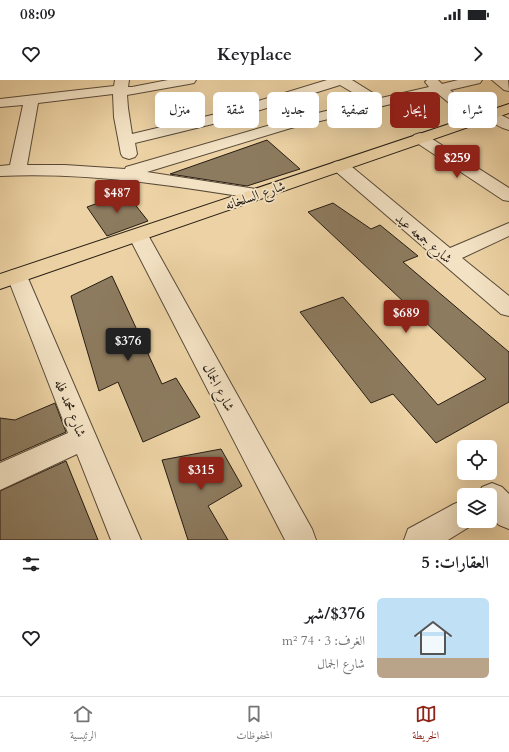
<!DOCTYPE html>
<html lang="ar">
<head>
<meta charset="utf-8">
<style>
	body { margin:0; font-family:Cardo,Amiri,serif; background:#f6f6f6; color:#202124; direction:rtl; height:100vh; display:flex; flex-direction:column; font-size:15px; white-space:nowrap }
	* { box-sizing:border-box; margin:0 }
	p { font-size:13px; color:#757577 }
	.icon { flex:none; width:22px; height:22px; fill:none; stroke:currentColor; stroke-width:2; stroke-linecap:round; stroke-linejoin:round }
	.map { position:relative; height:460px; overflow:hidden; direction:ltr }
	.drawer { display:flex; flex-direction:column; background:#fff; flex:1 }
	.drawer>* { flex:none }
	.banner { position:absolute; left:12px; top:12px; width:485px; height:36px; direction:rtl; display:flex; gap:8px }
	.controls { position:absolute; left:457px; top:360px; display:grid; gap:8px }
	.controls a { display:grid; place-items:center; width:40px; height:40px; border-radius:6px; background:#fff; box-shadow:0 4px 16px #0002; font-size:20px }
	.price { position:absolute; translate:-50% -34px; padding:0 9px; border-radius:4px; background:#8f2418; color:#fff; font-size:13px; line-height:26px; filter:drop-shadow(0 1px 2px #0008) }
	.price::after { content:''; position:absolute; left:50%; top:24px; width:12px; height:9px; margin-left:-6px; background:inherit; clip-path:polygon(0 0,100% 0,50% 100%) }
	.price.active { background:#222; color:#fff }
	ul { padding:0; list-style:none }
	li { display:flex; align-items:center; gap:12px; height:100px; padding:0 20px }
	li span { display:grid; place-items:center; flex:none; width:112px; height:80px; border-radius:6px; color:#555 }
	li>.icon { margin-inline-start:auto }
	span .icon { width:48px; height:48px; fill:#fffc; stroke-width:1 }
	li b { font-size:17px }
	h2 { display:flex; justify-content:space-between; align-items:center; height:48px; padding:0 20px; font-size:17px }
	.pill { padding:0 14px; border-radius:6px; background:#fff; box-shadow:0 4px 16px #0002; font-size:14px; line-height:36px }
	.pill.active { background:#8f2418; color:#fff }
	.status { display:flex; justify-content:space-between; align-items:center; height:28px; padding:0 20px; background:#fff; direction:ltr }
	.status svg { height:11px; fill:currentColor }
	header { display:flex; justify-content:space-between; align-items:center; height:52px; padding:0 20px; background:#fff; font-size:18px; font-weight:700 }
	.tabs { display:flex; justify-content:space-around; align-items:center; height:56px; border-top:1px solid #e0e0e0; background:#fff; font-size:11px; color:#757577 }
	.tabs a { display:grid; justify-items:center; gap:2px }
	.tabs .active { color:#8f2418 }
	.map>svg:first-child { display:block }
</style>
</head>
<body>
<div class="status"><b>08:09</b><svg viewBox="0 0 49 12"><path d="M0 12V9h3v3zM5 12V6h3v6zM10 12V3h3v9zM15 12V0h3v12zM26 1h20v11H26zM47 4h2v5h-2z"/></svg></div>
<header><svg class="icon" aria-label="forward" viewBox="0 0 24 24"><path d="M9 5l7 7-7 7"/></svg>Keyplace<svg class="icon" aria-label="heart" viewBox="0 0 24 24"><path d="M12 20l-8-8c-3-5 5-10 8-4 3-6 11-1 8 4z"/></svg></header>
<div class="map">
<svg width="509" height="460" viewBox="0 0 509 460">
	<rect width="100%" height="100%" fill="#ecd2a4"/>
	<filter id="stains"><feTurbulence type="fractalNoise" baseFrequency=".005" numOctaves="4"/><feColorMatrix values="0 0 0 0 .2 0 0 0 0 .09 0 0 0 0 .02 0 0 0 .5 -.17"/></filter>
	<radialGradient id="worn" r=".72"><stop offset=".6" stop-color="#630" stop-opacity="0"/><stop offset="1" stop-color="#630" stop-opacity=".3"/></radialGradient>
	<path fill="#8d7b5f" stroke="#261d14" d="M 267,60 L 300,89 L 247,106 L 170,94 Z
		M 126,113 L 148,141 L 107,156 L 87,127 Z
		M 333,123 L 371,149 L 380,145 L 418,176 L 403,182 L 509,272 L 509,322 L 436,363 L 393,314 L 371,323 L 300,232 L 343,217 L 438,325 L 486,299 L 308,132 Z
		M 112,196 L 162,304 L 176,298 L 200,337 L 143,362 L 118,302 L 99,311 L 71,216 Z
		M 55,323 L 66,352 L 0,381 L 0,338 L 15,340 Z
		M 221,369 L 242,406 L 208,426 L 228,460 L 188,460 L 162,380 Z
		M 66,381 L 98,460 L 0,460 L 0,411 Z"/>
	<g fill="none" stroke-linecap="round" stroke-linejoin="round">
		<defs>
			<path id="minor" d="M 115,0 L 129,0 L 128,7 L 132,7 L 168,0 L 196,0 L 194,3 L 189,4 L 127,15 L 128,28 L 132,54 L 216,34 L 327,0 L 352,0 L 381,18 L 429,7 L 425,2 L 427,0 L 438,0 L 442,4 L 458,0 L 482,0 L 480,3 L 450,10 L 485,39 L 482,42 L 477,44 L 472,42 L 437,13 L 291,48 L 147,92 L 263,110 L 266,114 L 263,118 L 257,119 C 171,105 87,92 0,96 L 0,86 L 10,85 L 23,25 L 0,27 L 0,19 L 114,6 ZM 340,5 L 367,21 L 281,42 L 126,87 L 125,89 L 65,85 L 27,85 L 38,23 L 113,14 L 114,37 L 121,74 L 123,77 L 129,79 L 135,77 L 137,74 L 135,63 L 225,41 Z
				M 492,0 L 508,0 L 509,11 L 504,10 Z
				M 491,30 L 509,39 L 509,50 C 501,48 488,41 484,34 L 486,31 Z
				M 420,53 L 426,55 L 509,108 L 509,121 L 503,120 L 414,61 L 412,58 L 414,55 Z
				M 340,81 L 346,82 L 450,168 L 509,143 L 509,156 L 462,178 L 509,216 L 509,236 L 501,234 L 334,90 L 332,86 L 334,82 Z
				M 138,149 L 145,151 L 148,155 L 312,449 L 316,460 L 285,460 L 128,155 L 131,151 Z
				M 17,189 L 24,191 L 27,196 L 141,460 L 111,460 L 77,374 L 0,410 L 0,383 L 68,353 L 7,196 L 10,191 Z
				M 492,403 L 502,407 L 509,414 L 509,449 L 499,445 L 490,436 L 490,415 L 478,415 L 482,407 Z
				M 464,420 L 464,441 L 476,441 L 474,444 L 448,460 L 404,460 L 408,449 L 454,424 Z"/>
			<path id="primary" d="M 509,24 L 509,33 L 0,209 L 0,194 Z"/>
		</defs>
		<use href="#minor" stroke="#584a38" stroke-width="2"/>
		<use href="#primary" stroke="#261d14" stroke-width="2"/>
		<use href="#minor" fill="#f3e2c4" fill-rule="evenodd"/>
		<use href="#primary" fill="#ecd2a4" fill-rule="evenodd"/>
	</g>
	<g text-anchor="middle" stroke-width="3.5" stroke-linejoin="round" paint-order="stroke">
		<g font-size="14" fill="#261d14" stroke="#f3e2c4">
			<text transform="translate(255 115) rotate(-19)" y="5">شارع السلخانه</text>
			<text transform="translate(424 158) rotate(40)" y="5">شارع جمعه عيد</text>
			<text transform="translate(219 307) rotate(62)" y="5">شارع الجمال</text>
			<text transform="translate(71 328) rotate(68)" y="5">شارع محمد فله</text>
		</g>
	</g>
	<rect width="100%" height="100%" filter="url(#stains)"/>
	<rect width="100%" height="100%" fill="url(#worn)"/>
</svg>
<div class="controls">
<a><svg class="icon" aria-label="locate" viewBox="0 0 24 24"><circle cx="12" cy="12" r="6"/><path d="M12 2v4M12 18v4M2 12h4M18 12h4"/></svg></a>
<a><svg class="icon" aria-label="layers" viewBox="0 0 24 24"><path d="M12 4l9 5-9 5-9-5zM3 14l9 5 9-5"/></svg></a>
</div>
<b class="price" style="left:457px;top:99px">$259</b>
<b class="price" style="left:117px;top:134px">$487</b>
<b class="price" style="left:406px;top:254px">$689</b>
<b class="price active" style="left:128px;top:282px">$376</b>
<b class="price" style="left:201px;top:411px">$315</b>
<div class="banner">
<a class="pill">شراء</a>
<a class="pill active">إيجار</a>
<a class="pill">تصفية</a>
<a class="pill">جديد</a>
<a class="pill">شقة</a>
<a class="pill">منزل</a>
</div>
</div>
<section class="drawer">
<h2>العقارات: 5<svg class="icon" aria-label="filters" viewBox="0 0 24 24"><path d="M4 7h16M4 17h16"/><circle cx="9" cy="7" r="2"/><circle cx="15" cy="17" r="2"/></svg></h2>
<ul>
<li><span style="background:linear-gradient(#bfe0f5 75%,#b9a48a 0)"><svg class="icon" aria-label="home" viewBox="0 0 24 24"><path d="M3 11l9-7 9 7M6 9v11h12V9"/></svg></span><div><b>$376/شهر</b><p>الغرف: 3 · 74 m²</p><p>شارع الجمال</p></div><svg class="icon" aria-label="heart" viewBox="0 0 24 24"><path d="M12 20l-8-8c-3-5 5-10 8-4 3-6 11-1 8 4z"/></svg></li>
</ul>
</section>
<nav class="tabs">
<a class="active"><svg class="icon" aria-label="map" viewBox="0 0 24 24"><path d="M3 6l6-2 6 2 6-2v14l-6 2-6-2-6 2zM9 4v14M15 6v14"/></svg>الخريطة</a>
<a><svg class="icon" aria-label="saved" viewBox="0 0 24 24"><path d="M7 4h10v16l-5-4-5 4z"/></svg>المحفوظات</a>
<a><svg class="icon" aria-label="home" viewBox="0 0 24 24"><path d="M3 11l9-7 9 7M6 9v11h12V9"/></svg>الرئيسية</a>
</nav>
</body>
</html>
